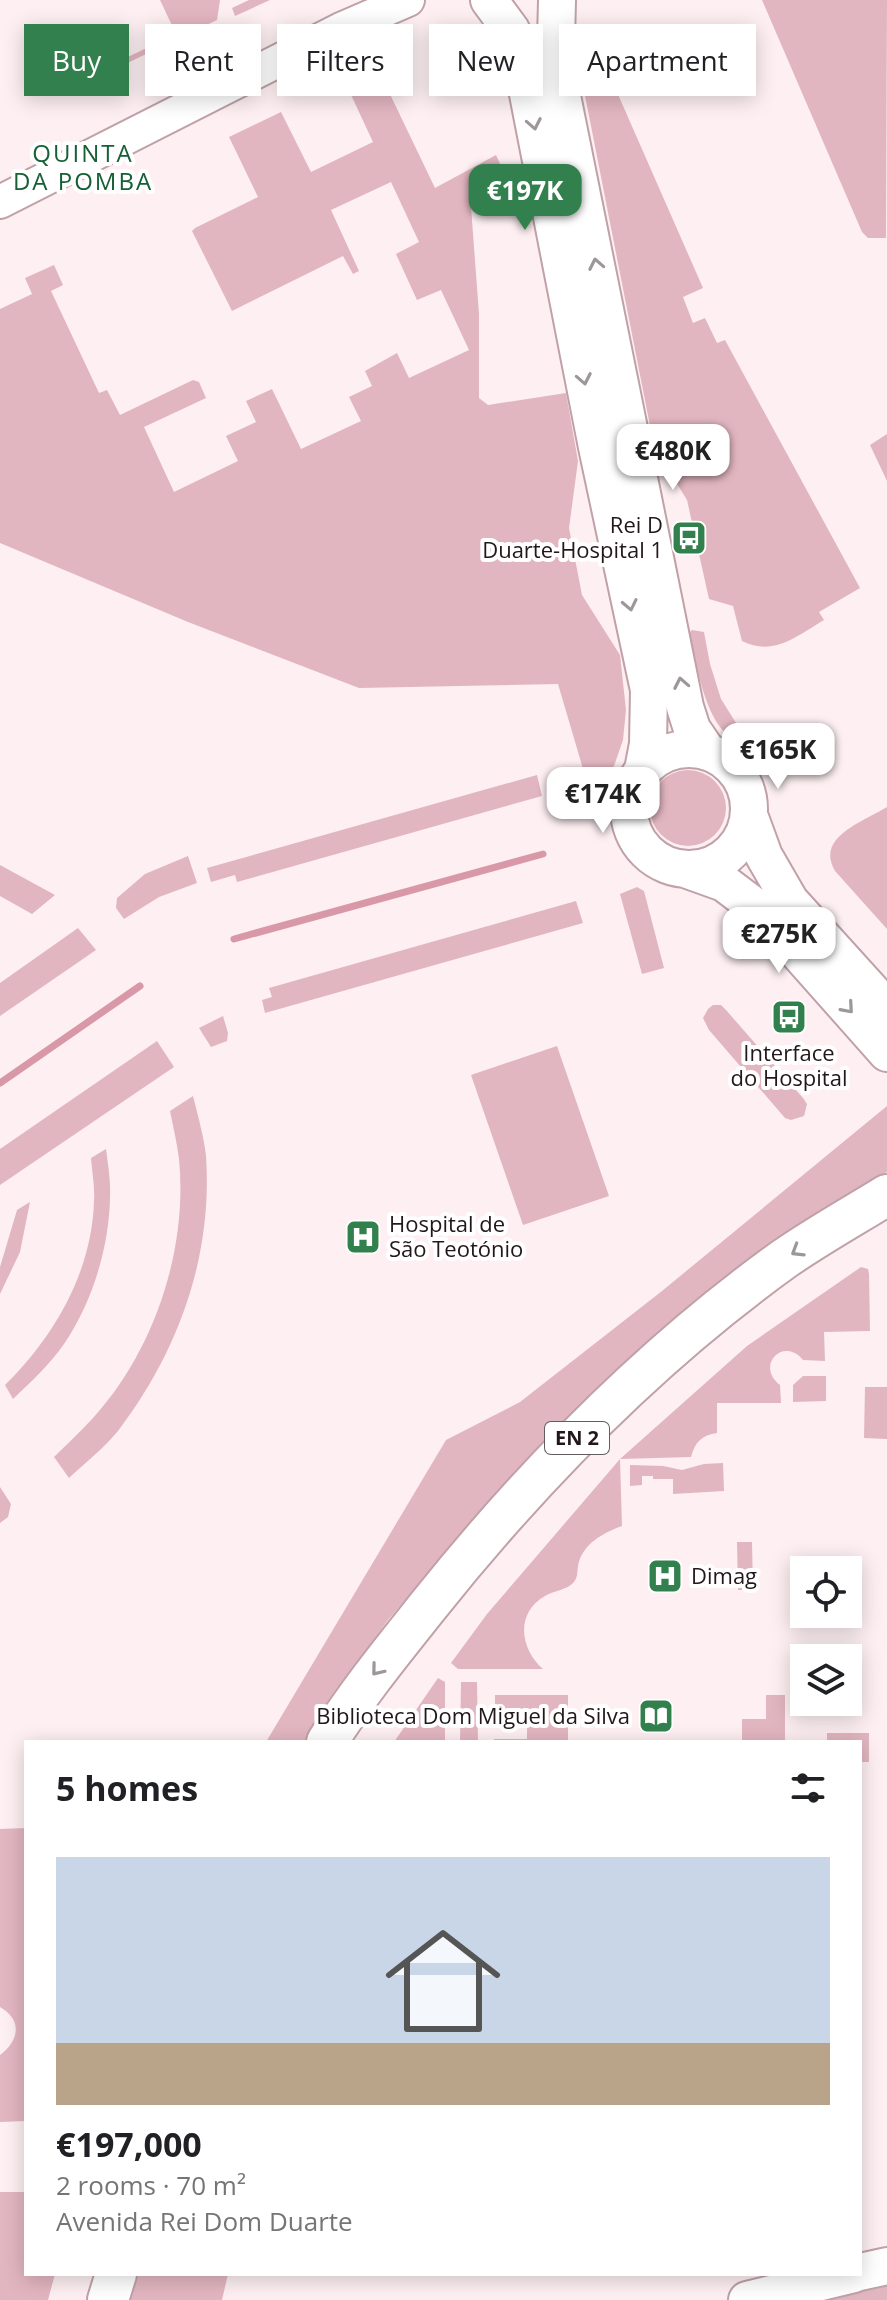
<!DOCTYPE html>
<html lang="en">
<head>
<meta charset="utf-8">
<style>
	body { margin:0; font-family:"Open Sans",sans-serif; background:#f2f2f2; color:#202124; height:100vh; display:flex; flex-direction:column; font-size:30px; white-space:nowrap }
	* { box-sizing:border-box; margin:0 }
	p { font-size:26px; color:#757577 }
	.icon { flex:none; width:44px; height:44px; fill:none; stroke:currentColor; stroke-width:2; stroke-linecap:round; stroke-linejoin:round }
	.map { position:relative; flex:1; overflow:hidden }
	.sheet { position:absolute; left:24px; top:1740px; width:838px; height:536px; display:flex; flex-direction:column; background:#fff; border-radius:0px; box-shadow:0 4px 20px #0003 }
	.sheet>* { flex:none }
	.banner { position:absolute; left:24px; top:24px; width:840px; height:72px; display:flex; gap:16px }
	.controls { position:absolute; left:790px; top:1556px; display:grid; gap:16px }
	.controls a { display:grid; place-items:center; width:72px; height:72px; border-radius:0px; background:#fff; box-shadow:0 4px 20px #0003; font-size:40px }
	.price { position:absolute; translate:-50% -68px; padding:0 18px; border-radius:16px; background:#fff; color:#222; font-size:26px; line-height:52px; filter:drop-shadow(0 2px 4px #0008) }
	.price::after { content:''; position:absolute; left:50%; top:48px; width:24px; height:18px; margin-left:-12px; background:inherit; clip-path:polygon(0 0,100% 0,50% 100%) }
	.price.active { background:#33804f; color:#fff }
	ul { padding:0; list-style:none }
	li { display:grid; align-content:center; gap:16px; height:424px; padding:0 32px }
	li span { display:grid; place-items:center; height:248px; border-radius:0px; color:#555 }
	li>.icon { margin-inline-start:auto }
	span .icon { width:144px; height:144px; fill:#fffc; stroke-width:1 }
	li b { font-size:34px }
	h2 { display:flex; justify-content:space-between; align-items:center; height:96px; padding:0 32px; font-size:34px }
	.chip { padding:0 28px; border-radius:0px; background:#fff; box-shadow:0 4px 20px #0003; font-size:28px; line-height:72px }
	.chip.active { background:#33804f; color:#fff }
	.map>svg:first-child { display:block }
</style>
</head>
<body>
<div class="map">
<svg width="887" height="2300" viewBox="0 0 887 2300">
	<rect width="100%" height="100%" fill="#fdeff2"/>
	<path fill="#e2b6c0" d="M 160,0 L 220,0 L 217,20 L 115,69 L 113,64 L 176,34 Z
		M 249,0 L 270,0 L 235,16 L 232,8 Z
		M 762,0 L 887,0 L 886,238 L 868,238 L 862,232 Z
		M 595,42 L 703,288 L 683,297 L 693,323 L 705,318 L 717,343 L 725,340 L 860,588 L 819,612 L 824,620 C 797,636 773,657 742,641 L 733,606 L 709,599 L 687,500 L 654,446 L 577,55 L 579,48 Z
		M 376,65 L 435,188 L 496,155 L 504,172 L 471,207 L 479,314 L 479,398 L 488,405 L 566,393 L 578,461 L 569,528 L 582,595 L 620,655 L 626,710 L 623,740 L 614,766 L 605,773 L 586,779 L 558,684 L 359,688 L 188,622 L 0,543 L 0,309 L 32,294 L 25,278 L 54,265 L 63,285 L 51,291 L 99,393 L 107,390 L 120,415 L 193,380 L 199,382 L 206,398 L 144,427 L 174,492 L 238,461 L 226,436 L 256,422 L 246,401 L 272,389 L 301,449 L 361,421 L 349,397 L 372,386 L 365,371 L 397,353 L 409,378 L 469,350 L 441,290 L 417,300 L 396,254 L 419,242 L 391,182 L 331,210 L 359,271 L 353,274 L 343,256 L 232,311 L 192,231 L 195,228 L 258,197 L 229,137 L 281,112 L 311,172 L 373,142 L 345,82 Z
		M 887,434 L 887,481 L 870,445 Z
		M 692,630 L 704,632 L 710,664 L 721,699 L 748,742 C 707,744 697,663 689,633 Z
		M650 808a38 38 0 1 1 76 0a38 38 0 1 1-76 0Z
		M 537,775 L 542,796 L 237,882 L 235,875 L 211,882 L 207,868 Z
		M 887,807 L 887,929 L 835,871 C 815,837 863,822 887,807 Z
		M 188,856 L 197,883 L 159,897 L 124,919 L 116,908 L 117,898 L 145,874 Z
		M 0,865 L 55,895 L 32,914 L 0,896 Z
		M 637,887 L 644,891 L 664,968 L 642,974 L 620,894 Z
		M 576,901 L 583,923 L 265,1013 L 262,1000 L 272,997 L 269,988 Z
		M 78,928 L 96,950 L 0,1016 L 0,983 Z
		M 713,1005 L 721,1005 L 726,1010 L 803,1098 L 807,1104 L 804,1116 L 791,1120 L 785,1118 L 709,1030 L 703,1018 L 708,1009 Z
		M 223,1016 L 228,1033 L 227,1041 L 211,1047 L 199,1028 Z
		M 157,1041 L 174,1067 L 0,1185 L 0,1149 Z
		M 557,1046 L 609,1196 L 523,1225 L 471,1075 Z
		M 193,1096 C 198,1116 204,1137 206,1156 C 213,1257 178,1352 118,1431 C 104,1448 85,1463 69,1478 L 54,1457 C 67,1444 80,1432 93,1418 C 154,1351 188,1250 179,1159 C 177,1143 173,1126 170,1111 Z
		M 887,1106 L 887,1172 L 824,1211 L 572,1415 L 501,1488 L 388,1620 L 331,1700 L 306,1742 L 266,1742 L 446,1440 L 520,1402 L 662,1291 Z
		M 106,1149 C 108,1165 111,1182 110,1198 C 109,1248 92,1303 64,1344 C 50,1364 31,1382 13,1399 L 5,1385 C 54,1337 92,1272 94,1201 C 95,1187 92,1172 91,1158 Z
		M 30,1202 L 20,1252 L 0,1294 L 0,1267 L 17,1210 Z
		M 861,1267 L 868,1269 L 869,1274 L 870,1331 L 824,1332 L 825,1361 L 803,1360 C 783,1336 755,1366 780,1385 L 781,1403 L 717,1403 L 717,1433 C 702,1435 695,1442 691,1457 L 620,1459 L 622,1526 C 603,1533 582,1544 578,1566 C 577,1572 578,1578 573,1583 C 567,1590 553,1591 545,1596 C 515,1613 520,1649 543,1669 L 458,1669 L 451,1663 L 487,1614 L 620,1459 L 747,1346 Z
		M 803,1376 L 826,1376 L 826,1401 L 793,1402 L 793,1385 Z
		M 865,1387 L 887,1387 L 887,1439 L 864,1438 Z
		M 723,1463 L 724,1491 L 673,1494 L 673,1479 L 653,1479 L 653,1476 L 642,1476 L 642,1485 L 630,1486 L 630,1465 L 663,1466 L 682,1470 L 704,1464 Z
		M 0,1487 L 11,1504 L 8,1517 L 0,1523 Z
		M 737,1542 L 752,1542 L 753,1590 L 738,1590 Z
		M 438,1678 L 445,1682 L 445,1742 L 394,1742 Z
		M 461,1682 L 477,1682 L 478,1742 L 460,1742 Z
		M 495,1695 L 568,1695 L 568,1742 L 494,1742 L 494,1739 L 527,1739 L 527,1715 L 495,1714 Z
		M 766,1695 L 785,1695 L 785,1742 L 742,1742 L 742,1719 L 766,1719 Z
		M 827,1733 L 869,1733 L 869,1762 L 860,1762 L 860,1742 L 827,1742 Z
		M 26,1828 L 26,2121 L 0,2122 L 0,2055 C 19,2041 23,2020 0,2007 L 0,1829 Z
		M 0,2192 L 26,2192 L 26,2274 L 55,2274 L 48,2300 L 0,2300 Z
		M 136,2274 L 228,2274 L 222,2300 L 129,2300 Z
		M 887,2279 L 887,2300 L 801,2300 Z"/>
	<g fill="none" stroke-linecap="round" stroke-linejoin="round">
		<path stroke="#d898a8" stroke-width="7" d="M 234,939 L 543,854
			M 0,1083 L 140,986"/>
		<defs>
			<path id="tertiary" d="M 0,202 L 341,29 L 408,0"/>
			<path id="secondary" d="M 489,0 L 511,30 L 519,48 L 597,447 L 649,690 L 648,744 L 643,770
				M 557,0 L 556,41 L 560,86 L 685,707 L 692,729 L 707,751
				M629 809a60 60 0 1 1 120 0a60 60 0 1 1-120 0Z
				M 749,815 L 764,856 L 790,901 L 887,1008
				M 685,869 L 724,883 L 761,911 L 887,1053
				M 860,2272 L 887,2266
				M 747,2300 L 854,2274"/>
			<path id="primary" d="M 327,1742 C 357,1694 393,1650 428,1606 C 531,1477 649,1356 784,1259 C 817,1236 853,1216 887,1195
				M 108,2300 L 116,2274"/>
		</defs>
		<use href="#tertiary" stroke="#c0a1a8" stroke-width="36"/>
		<use href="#secondary" stroke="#c0a1a8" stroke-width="40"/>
		<use href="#primary" stroke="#c0a1a8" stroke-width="44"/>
		<use href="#tertiary" stroke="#fff" stroke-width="32"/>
		<use href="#secondary" stroke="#fff" stroke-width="36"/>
		<use href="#primary" stroke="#fff" stroke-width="40"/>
	</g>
	<defs><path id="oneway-chevron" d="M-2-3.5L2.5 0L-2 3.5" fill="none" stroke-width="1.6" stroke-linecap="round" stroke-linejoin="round" transform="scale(2)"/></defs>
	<g stroke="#9c9798">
		<use href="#oneway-chevron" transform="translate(534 124) rotate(79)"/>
		<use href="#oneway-chevron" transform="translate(596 264) rotate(-101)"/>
		<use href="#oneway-chevron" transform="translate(584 379) rotate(79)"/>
		<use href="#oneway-chevron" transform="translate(630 605) rotate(78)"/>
		<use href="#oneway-chevron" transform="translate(681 683) rotate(-101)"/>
		<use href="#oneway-chevron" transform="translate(848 1008) rotate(49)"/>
		<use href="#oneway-chevron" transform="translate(797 1251) rotate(148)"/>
		<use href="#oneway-chevron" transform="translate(377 1670) rotate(129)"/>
	</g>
	<defs>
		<symbol id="bus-square" viewBox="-11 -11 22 22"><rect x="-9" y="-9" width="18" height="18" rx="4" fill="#33804f" stroke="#fff"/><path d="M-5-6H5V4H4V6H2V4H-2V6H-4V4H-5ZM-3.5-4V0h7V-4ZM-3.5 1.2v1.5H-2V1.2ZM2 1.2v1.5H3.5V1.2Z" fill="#fff"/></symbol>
		<symbol id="hospital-square" viewBox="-11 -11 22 22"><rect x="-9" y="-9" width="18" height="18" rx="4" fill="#33804f" stroke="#fff"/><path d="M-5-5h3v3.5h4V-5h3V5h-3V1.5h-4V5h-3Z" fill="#fff"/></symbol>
		<symbol id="library-square" viewBox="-11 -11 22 22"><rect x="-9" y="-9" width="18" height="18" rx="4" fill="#33804f" stroke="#fff"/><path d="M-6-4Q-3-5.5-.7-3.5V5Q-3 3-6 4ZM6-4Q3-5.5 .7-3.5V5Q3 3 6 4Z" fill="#fff"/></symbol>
	</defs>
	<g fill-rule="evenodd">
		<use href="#bus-square" x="669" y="518" width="40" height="40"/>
		<use href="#bus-square" x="769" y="997" width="40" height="40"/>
		<use href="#hospital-square" x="343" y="1217" width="40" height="40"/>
		<use href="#hospital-square" x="645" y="1556" width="40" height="40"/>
		<use href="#library-square" x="636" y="1696" width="40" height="40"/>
	</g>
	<g text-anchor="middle" stroke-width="8" stroke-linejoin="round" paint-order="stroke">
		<rect fill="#fff" stroke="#645d5f" stroke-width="2" x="545" y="1422" width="64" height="32" rx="6"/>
		<g font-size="20" font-weight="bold" fill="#22171a">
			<text x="577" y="1445">EN 2</text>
		</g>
		<g font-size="22" fill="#22171a" stroke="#fff" text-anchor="end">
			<text x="663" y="533">Rei D<tspan x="663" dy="25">Duarte-Hospital 1</tspan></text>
			<text x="789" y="1061" text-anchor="middle">Interface<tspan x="789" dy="25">do Hospital</tspan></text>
			<text x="389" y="1232" text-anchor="start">Hospital de<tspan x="389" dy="25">São Teotónio</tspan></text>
			<text x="691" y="1584" text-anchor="start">Dimag</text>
			<text x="630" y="1724">Biblioteca Dom Miguel da Silva</text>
		</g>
		<g font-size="24" letter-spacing="2" fill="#166035" stroke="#fff">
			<text x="83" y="162">QUINTA<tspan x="83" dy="28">DA POMBA</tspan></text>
		</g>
	</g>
</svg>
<div class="controls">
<a><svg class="icon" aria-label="locate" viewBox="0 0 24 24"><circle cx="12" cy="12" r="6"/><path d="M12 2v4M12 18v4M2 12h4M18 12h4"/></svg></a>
<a><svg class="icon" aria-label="layers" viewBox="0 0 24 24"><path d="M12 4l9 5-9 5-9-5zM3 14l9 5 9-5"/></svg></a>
</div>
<b class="price active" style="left:525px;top:232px">€197K</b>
<b class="price" style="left:673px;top:492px">€480K</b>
<b class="price" style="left:778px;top:791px">€165K</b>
<b class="price" style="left:603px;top:835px">€174K</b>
<b class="price" style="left:779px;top:975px">€275K</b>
<div class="banner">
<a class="chip active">Buy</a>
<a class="chip">Rent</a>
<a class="chip">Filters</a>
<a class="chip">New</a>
<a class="chip">Apartment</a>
</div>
<section class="sheet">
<h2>5 homes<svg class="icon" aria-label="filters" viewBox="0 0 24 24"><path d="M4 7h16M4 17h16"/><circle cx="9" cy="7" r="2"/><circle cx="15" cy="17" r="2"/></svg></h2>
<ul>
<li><span style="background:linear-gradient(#c9d6e8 75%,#b9a48a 0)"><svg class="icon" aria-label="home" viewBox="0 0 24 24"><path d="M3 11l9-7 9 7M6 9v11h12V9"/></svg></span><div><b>€197,000</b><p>2 rooms · 70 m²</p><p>Avenida Rei Dom Duarte</p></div></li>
</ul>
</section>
</div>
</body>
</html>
